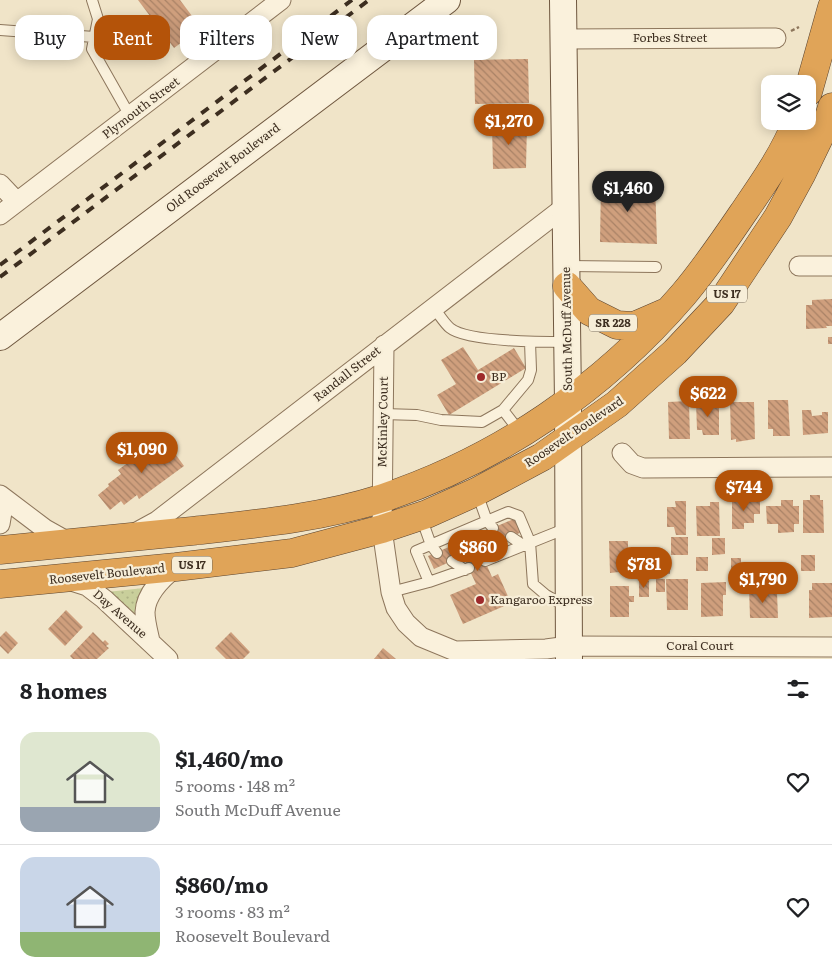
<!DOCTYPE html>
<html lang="en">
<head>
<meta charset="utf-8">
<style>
	body { margin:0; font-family:Literata,serif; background:#f2f2f2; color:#202124; height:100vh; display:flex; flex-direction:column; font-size:19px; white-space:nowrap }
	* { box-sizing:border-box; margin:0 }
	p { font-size:16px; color:#757577 }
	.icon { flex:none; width:28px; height:28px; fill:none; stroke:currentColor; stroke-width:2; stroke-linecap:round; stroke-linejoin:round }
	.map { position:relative; height:659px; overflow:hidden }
	.side { display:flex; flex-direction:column; background:#fff; flex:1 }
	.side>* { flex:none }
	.top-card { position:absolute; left:15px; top:15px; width:500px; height:45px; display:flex; gap:10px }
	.buttons { position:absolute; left:761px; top:75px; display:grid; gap:10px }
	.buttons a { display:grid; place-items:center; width:55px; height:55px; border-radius:10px; background:#fff; box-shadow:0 2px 12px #0003; font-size:25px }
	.price { position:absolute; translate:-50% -42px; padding:0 11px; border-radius:18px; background:#b45309; color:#fff; font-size:16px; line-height:32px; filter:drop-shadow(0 1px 2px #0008) }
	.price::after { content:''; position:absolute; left:50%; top:30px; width:15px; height:11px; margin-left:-8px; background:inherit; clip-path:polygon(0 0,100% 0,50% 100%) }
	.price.current { background:#222; color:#fff }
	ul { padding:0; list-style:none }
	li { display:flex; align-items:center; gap:15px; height:125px; padding:0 20px }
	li+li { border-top:1px solid #e0e0e0 }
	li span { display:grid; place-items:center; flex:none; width:140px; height:100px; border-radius:15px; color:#555 }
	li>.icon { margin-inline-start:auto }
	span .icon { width:60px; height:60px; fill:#fffc; stroke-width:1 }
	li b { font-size:21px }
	h2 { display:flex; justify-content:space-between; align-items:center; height:60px; padding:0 20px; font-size:21px }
	.tag { padding:0 18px; border-radius:15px; background:#fff; box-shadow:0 2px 12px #0003; font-size:18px; line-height:45px }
	.tag.current { background:#b45309; color:#fff }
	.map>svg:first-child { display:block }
</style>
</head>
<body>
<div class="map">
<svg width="832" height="659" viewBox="0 0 832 659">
	<defs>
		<pattern id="grass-dots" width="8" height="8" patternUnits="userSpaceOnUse" patternTransform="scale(1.25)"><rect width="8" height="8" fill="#c9cf9b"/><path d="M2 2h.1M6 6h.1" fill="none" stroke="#aeb285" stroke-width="1.8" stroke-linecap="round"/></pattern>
		<pattern id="building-back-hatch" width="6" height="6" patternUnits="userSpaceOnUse" patternTransform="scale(1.25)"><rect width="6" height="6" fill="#cf9f7d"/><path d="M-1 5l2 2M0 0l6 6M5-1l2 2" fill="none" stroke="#a98266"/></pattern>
	</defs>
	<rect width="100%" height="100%" fill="#f0e4c8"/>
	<path fill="url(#grass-dots)" d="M 144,588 L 139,625 L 107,592 Z"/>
	<path fill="url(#building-back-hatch)" d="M 138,0 L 180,0 L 201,28 L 174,48 Z
		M 528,59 L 529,103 L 475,104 L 474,60 Z
		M 492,124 L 527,124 L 526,168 L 493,169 Z
		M 655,181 L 657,244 L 600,242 L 601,182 Z
		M 832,299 L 832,326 L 826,326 L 827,328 L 806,329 L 806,305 L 812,305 L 812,300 Z
		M 828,337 L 832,337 L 832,344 L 828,344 Z
		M 463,347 L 478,370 L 514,348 L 526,368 L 449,415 L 437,395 L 456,384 L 441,360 Z
		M 768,400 L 788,400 L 790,436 L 773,436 L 773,429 L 768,429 Z
		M 689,401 L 690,439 L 669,439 L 668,402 Z
		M 719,401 L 719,435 L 703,435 L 702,430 L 697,430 L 696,402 Z
		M 730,402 L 754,402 L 755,439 L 736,442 L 736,439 L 731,440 Z
		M 802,410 L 811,410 L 812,416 L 822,415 L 822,412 L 828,412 L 828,433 L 803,435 Z
		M 163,437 L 184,466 L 139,499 L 137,495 L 124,505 L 121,501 L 110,510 L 98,495 L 109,486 L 108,484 L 121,474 L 118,470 Z
		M 810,495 L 820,495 L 820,500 L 823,500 L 824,533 L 803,533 L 803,500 L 810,500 Z
		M 732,498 L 745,498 L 745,501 L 760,500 L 760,514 L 754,514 L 754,523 L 744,523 L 744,529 L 732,529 Z
		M 781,500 L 793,500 L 793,506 L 799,506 L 799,524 L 794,524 L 794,532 L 778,533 L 778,524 L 767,524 L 766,506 L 781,506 Z
		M 675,501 L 686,501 L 686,535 L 676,535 L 674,527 L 667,527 L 667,507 L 676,507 Z
		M 710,502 L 719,502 L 720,536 L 697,536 L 696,506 L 710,506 Z
		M 516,518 L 522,532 L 480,550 L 492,577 L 498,574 L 511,603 L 463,624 L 450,595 L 476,584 L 463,556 L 434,569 L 428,556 Z
		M 671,537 L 688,537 L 688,555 L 671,555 Z
		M 712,538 L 725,538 L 725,554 L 712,555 Z
		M 609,541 L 628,541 L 628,551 L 633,551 L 633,560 L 629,560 L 629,571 L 610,573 Z
		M 801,555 L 815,555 L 815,571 L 801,571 Z
		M 657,557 L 670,557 L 670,574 L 657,574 Z
		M 696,557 L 708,557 L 708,571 L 696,571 Z
		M 731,558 L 741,558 L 741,575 L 731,575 Z
		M 656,579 L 665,579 L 665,592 L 656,592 Z
		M 666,579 L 688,579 L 688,610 L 667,610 Z
		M 639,581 L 649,581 L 649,597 L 639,597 Z
		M 726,582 L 726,595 L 723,595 L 723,616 L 701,617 L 701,583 Z
		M 812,583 L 832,583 L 832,617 L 809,618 L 809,590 L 812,590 Z
		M 610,586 L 629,586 L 629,596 L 634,596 L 634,602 L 629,602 L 629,617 L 610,617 Z
		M 749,588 L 763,588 L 763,592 L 777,592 L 778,618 L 750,618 Z
		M 66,610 L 83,627 L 65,646 L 48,629 Z
		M 6,631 L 18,643 L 8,654 L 0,646 L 0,637 Z
		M 93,632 L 103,642 L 105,640 L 109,644 L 106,646 L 109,648 L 97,659 L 73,659 L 70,656 Z
		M 231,632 L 250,652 L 243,659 L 226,659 L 215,648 Z
		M 383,648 L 396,659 L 374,659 Z"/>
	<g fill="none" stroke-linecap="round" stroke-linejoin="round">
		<defs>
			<path id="lane" d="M 92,0 L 98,19 L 92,49 L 130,116
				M 0,30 L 94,37
				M 568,266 L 656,267
				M 433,307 C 439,314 444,323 450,328 C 467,342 544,342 567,342
				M 503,410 L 528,380 L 531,370 L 530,342
				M 383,414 L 417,415 L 441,420 L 482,422 L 503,410 L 520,432
				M 477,493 L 487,521 L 493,528
				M 421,517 L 431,545 L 437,553
				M 511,537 L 523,545
				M 490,546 L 502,554
				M 452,561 L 465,570
				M 485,561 L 567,528
				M 429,582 L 416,551 L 508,512 L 519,516 L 530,542 L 533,584 L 546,595 L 567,607
				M 391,592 L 429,582 L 469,568"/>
			<path id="street" d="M 564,39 L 776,38
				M 0,184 L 17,202
				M 0,215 L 281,0
				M 799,266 L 832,266
				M 384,345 L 382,529 L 391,592 L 396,608 L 406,623 L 421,637 L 455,651 L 546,649 L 569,646 L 832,647
				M 622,453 L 632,464 L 643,468 L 832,467
				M 0,495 L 45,529 L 70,543
				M 0,508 L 2,512 L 0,524
				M 135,533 L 157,521 L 566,206
				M 68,580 L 87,586 L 104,599 L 168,659
				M 150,641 C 148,632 145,621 145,612 C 146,593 162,578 176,567"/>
			<path id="secondary" d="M 563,0 L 568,403 L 569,659
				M 0,337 L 447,0"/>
			<path id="highway" d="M 808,92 L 832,7
				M 567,286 L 589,311 L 617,325 L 634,326 L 664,313
				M 0,550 C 64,544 128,537 192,531 C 256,524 321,518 383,498 C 500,459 603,388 683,295 C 705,269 724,241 743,213 C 763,184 784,154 797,121
				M 0,584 L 176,567 L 292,553 L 382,529 L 427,514 L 476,492 L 542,457 L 617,404 L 675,352 L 721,303 L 778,217 L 802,173 L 829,117 L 832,107"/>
		</defs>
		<use href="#lane" stroke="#8d765c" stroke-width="12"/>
		<use href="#street" stroke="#8d765c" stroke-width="21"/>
		<use href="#secondary" stroke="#6f573f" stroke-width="28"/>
		<use href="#highway" stroke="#5b4430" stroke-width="29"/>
		<path stroke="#8d765c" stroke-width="2.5" stroke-dasharray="4 2.5" stroke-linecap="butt" d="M 791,31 L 799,27"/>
		<use href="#lane" stroke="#faf1dc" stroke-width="10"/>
		<use href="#street" stroke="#faf1dc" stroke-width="19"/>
		<use href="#secondary" stroke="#faf1dc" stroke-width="26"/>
		<use href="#highway" stroke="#e0a458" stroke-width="28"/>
		<path stroke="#3d2e20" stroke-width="4" stroke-dasharray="9 9" stroke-linecap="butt" d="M 0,265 L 352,0
			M 0,277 L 369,0"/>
	</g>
	<g fill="#9e2a2b" stroke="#f7eed8" stroke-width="2">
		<circle cx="481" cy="377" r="5"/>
		<circle cx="480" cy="600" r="5"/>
	</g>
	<g text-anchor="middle" stroke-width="4.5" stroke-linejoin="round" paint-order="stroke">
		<g fill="#f7eed8" stroke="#756857" stroke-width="1">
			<rect x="707" y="285.5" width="40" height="17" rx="4"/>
			<rect x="589" y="314.5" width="48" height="17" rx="4"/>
			<rect x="172" y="556.5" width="40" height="17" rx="4"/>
		</g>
		<g font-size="11" font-weight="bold" fill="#3d2e20">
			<text x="727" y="298">US 17</text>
			<text x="613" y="327">SR 228</text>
			<text x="192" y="569">US 17</text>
		</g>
		<g font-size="12" fill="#3d2e20" stroke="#f7eed8">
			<text x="670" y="42">Forbes Street</text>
			<text transform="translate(141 108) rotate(-37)" y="4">Plymouth Street</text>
			<text transform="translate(223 168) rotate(-37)" y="4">Old Roosevelt Boulevard</text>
			<text transform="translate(567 329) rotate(-91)" y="4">South McDuff Avenue</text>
			<text transform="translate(347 374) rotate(-38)" y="4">Randall Street</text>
			<text transform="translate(383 422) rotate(-89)" y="4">McKinley Court</text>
			<text transform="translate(574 432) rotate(-34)" y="4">Roosevelt Boulevard</text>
			<text transform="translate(107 574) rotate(-6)" y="4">Roosevelt Boulevard</text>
			<text transform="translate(120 614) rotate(41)" y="4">Day Avenue</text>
			<text x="700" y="650">Coral Court</text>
		</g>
		<g font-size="12" fill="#3d2e20" stroke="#f7eed8" text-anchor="start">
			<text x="491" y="381">BP</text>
			<text x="490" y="604">Kangaroo Express</text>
		</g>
	</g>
</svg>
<div class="buttons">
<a><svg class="icon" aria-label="layers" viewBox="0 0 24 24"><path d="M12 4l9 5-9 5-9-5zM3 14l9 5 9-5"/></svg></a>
</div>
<b class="price" style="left:509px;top:146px">$1,270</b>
<b class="price current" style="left:628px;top:213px">$1,460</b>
<b class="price" style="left:708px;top:418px">$622</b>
<b class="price" style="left:142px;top:474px">$1,090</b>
<b class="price" style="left:744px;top:512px">$744</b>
<b class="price" style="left:478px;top:572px">$860</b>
<b class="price" style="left:644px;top:589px">$781</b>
<b class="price" style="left:763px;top:604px">$1,790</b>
<div class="top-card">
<a class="tag">Buy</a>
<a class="tag current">Rent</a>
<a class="tag">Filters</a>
<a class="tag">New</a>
<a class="tag">Apartment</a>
</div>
</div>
<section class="side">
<h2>8 homes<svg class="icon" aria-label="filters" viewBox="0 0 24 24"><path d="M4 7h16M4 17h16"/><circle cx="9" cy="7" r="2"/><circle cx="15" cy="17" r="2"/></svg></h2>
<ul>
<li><span style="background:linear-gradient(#dfe7d0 75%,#9aa5b1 0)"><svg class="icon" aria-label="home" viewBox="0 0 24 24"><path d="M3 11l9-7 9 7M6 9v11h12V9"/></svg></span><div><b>$1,460/mo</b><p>5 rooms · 148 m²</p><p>South McDuff Avenue</p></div><svg class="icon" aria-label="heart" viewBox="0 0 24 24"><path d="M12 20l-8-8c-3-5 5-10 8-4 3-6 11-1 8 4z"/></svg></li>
<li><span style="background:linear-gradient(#c9d6e8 75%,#8fb573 0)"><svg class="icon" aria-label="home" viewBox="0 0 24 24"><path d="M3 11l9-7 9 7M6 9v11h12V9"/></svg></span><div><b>$860/mo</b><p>3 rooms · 83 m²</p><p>Roosevelt Boulevard</p></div><svg class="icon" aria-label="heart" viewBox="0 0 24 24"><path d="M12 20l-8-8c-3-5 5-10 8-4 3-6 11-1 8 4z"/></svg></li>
</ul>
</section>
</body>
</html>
